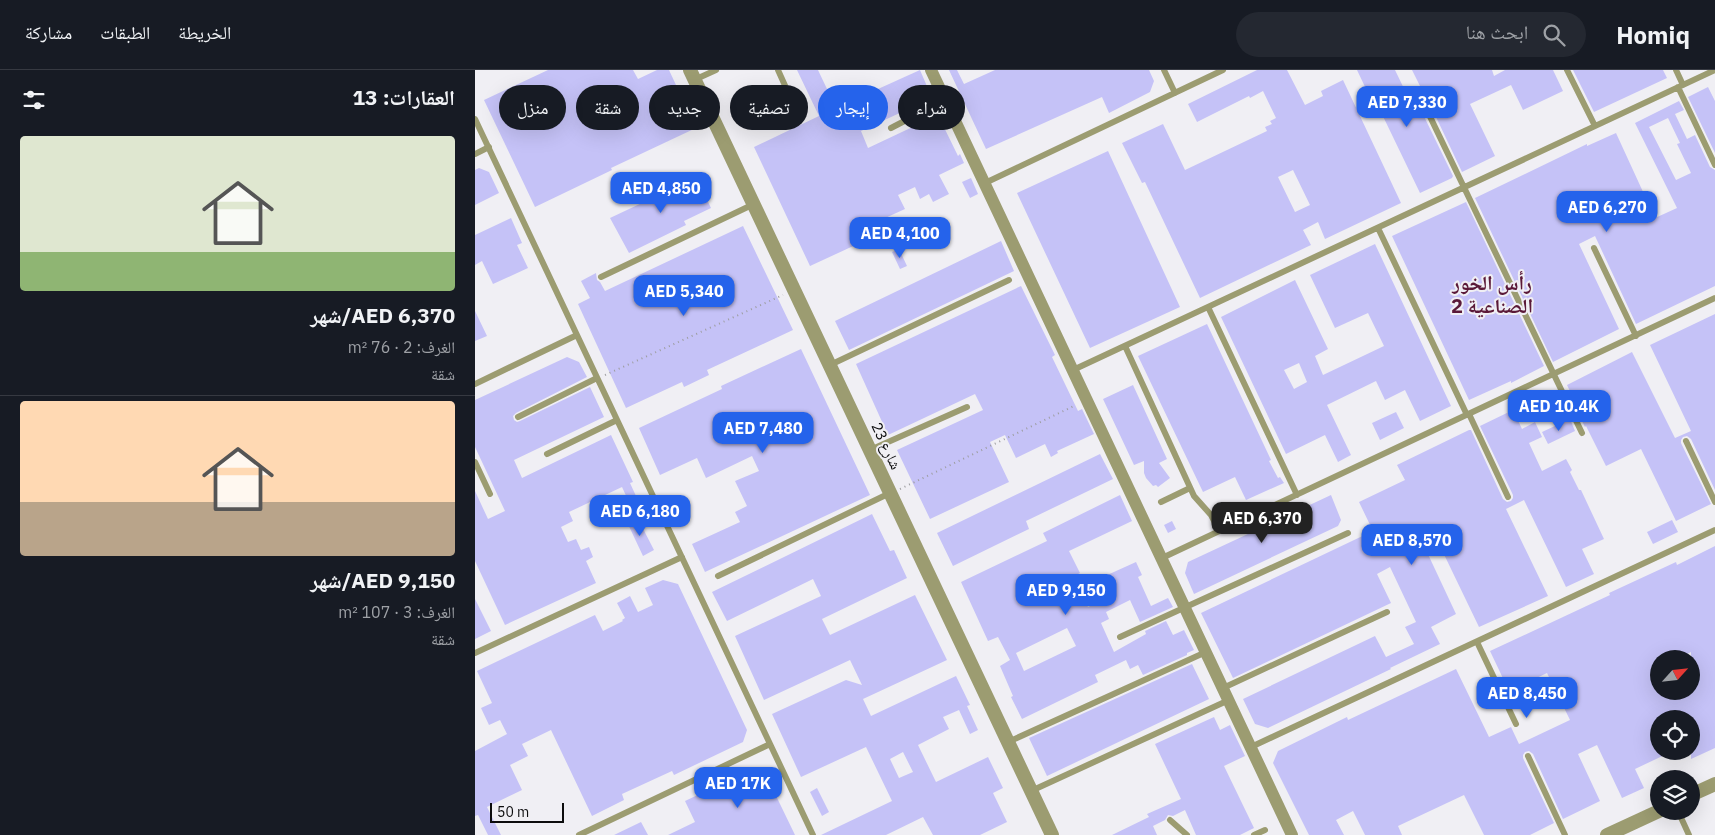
<!DOCTYPE html>
<html lang="ar">
<head>
<meta charset="utf-8">
<style>
	body { margin:0; font-family:"IBM Plex Sans","Noto Naskh Arabic",sans-serif; background:#242831; color:#f1f3f6; direction:rtl; height:100vh; display:flex; flex-direction:column; font-size:19px; white-space:nowrap }
	* { box-sizing:border-box; margin:0 }
	p { font-size:16px; color:#9ea1a6 }
	.icon { flex:none; width:28px; height:28px; fill:none; stroke:currentColor; stroke-width:2; stroke-linecap:round; stroke-linejoin:round }
	.map { position:relative; flex:1; overflow:hidden; direction:ltr }
	.side { display:flex; flex-direction:column; background:#171b24; width:475px }
	.side>* { flex:none }
	.banner { position:absolute; left:15px; top:15px; width:475px; height:45px; direction:rtl; display:flex; gap:10px }
	.needle { width:32px; rotate:63deg }
	.fabs { position:absolute; left:1175px; top:580px; display:grid; gap:10px }
	.fabs a { display:grid; place-items:center; width:50px; height:50px; border-radius:50%; background:#171b24; box-shadow:0 5px 20px #0002; font-size:25px }
	.scale { position:absolute; left:15px; bottom:12px; width:74px; box-sizing:border-box; padding-left:5px; border:2px solid #0c0c0d; border-top:0; font-size:14px; line-height:18px; white-space:nowrap; color:#0c0c0d; -webkit-text-stroke:4px #f0eff4; paint-order:stroke }
	.price { position:absolute; translate:-50% -42px; padding:0 11px; border-radius:10px; background:#2563eb; color:#fff; font-size:16px; line-height:32px; filter:drop-shadow(0 1px 2px #0008) }
	.price::after { content:''; position:absolute; left:50%; top:30px; width:15px; height:11px; margin-left:-8px; background:inherit; clip-path:polygon(0 0,100% 0,50% 100%) }
	.price.on { background:#222; color:#fff }
	ul { padding:0; list-style:none }
	li { display:grid; align-content:center; gap:10px; height:265px; padding:0 20px }
	li+li { border-top:1px solid #363941 }
	li span { display:grid; place-items:center; height:155px; border-radius:5px; color:#555 }
	li>.icon { margin-inline-start:auto }
	span .icon { width:90px; height:90px; fill:#fffc; stroke-width:1 }
	li b { font-size:21px }
	h2 { display:flex; justify-content:space-between; align-items:center; height:60px; padding:0 20px; font-size:21px }
	.tag { padding:0 18px; border-radius:22px; background:#171b24; box-shadow:0 5px 20px #0002; font-size:18px; line-height:45px }
	.tag.on { background:#2563eb; color:#fff }
	header { display:flex; align-items:center; gap:30px; box-sizing:border-box; height:70px; padding:0 25px; background:#171b24; border-bottom:1px solid #363941 }
	header strong { font-size:24px }
	nav { display:flex; gap:28px; margin-inline-start:auto; font-size:18px }
	.search { width:350px; height:45px; background:#242831; display:flex; align-items:center; gap:12px; box-sizing:border-box; padding:0 18px; border-radius:28px; color:#9ea1a6; font-size:19px }
	main { display:flex; flex:1; min-height:0 }
	.map>svg:first-child { display:block }
</style>
</head>
<body>
<header>
<strong>Homiq</strong>
<div class="search"><svg class="icon" aria-label="search" viewBox="0 0 24 24"><circle cx="10" cy="10" r="6"/><path d="M15 15l6 6"/></svg>ابحث هنا</div>
<nav><a>الخريطة</a><a>الطبقات</a><a>مشاركة</a></nav>
</header>
<main>
<div class="map">
<svg width="1240" height="765" viewBox="0 0 1240 765">
	<rect width="100%" height="100%" fill="#f0eff4"/>
	<path fill="#c5c2f7" fill-rule="evenodd" d="M 73,0 L 158,0 L 163,9 L 182,0 L 194,0 L 221,58 L 136,98 L 137,100 L 60,137 L 9,30 Z
		M 322,0 L 343,0 L 361,38 L 445,0 L 457,28 L 386,61 L 393,78 L 463,45 L 483,86 L 485,84 L 489,93 L 464,105 L 474,124 L 458,132 L 454,124 L 445,129 L 440,117 L 423,125 L 430,139 L 408,149 L 413,160 L 335,196 L 279,77 L 344,46 Z
		M 474,0 L 482,0 L 489,14 L 520,0 L 674,0 L 679,11 L 675,22 L 634,43 L 627,27 L 511,79 Z
		M 782,0 L 812,0 L 830,35 L 848,26 L 846,21 L 868,10 L 926,133 L 850,169 L 843,152 L 828,160 L 836,175 L 725,228 L 670,112 L 667,113 L 647,73 L 688,54 L 710,100 L 792,61 L 790,57 L 797,54 L 795,51 L 801,48 L 788,21 L 775,28 L 774,26 L 722,52 L 713,34 ZM 818,100 L 835,135 L 820,142 L 803,107 Z
		M 882,0 L 920,0 L 936,33 L 944,29 L 943,34 L 978,106 L 977,108 L 945,123 L 904,38 L 901,40 Z
		M 937,0 L 1017,0 L 1019,6 L 1030,0 L 1078,0 L 1088,21 L 1048,40 L 1036,15 L 995,34 L 1020,86 L 987,102 L 953,30 L 948,27 L 950,26 Z
		M 1098,0 L 1188,0 L 1192,8 L 1119,42 Z
		M 1233,17 L 1240,31 L 1240,83 L 1213,27 Z
		M 1204,31 L 1209,40 L 1200,44 L 1212,69 L 1220,65 L 1235,97 L 1240,100 L 1240,216 L 1161,254 L 1120,166 L 1104,174 L 1144,259 L 1078,292 L 1000,128 L 1112,74 L 1112,76 L 1141,63 L 1180,148 L 1202,138 L 1160,53 ZM 1193,48 L 1205,73 L 1202,74 L 1216,103 L 1201,110 L 1174,57 Z
		M 633,81 L 705,237 L 615,278 L 542,123 Z
		M 4,98 L 14,102 L 24,123 L 0,135 L 0,100 Z
		M 220,105 L 236,138 L 209,151 L 211,155 L 154,183 L 135,148 L 186,124 L 185,122 Z
		M 496,108 L 503,124 L 495,128 L 487,112 Z
		M 991,132 L 1069,296 L 1036,313 L 1036,311 L 994,330 L 917,166 Z
		M 36,148 L 47,173 L 42,175 L 53,198 L 18,214 L 7,191 L 0,195 L 0,165 Z
		M 268,156 L 318,260 L 232,300 L 234,305 L 209,317 L 207,312 L 151,338 L 103,234 L 115,228 L 106,211 L 121,203 L 122,210 L 125,212 L 130,221 Z
		M 526,171 L 539,201 L 374,280 L 360,251 Z
		M 900,174 L 976,336 L 945,351 L 930,320 L 910,330 L 901,311 L 852,335 L 876,385 L 863,392 L 850,365 L 811,384 L 746,247 L 820,210 L 853,279 L 840,286 L 848,305 L 909,276 L 893,243 L 860,258 L 835,205 ZM 824,293 L 832,312 L 819,319 L 809,300 Z
		M 424,179 L 432,196 L 425,199 L 417,182 Z
		M 546,216 L 580,285 L 577,287 L 603,341 L 607,339 L 619,364 L 582,381 L 583,383 L 576,387 L 570,374 L 541,388 L 530,365 L 515,372 L 534,412 L 455,449 L 422,380 L 508,340 L 500,324 L 413,365 L 381,294 Z
		M 0,241 L 12,266 L 0,271 Z
		M 1240,244 L 1240,420 L 1216,369 L 1212,366 L 1208,367 L 1206,370 L 1206,373 L 1236,434 L 1201,451 L 1166,379 L 1131,396 L 1111,356 L 1110,357 L 1104,345 L 1106,344 L 1092,315 L 1157,282 L 1200,368 L 1216,361 L 1175,275 Z
		M 732,254 L 796,390 L 794,391 L 803,408 L 805,407 L 809,413 L 771,430 L 760,407 L 728,422 L 663,286 Z
		M 326,279 L 395,425 L 230,502 L 217,474 L 265,452 L 260,442 L 272,436 L 260,411 L 284,401 L 277,386 L 231,408 L 222,388 L 185,405 L 164,358 L 247,319 L 246,316 Z
		M 92,287 L 104,292 L 112,307 L 41,343 L 38,346 L 39,350 L 42,352 L 45,351 L 115,317 L 129,347 L 39,390 L 47,408 L 136,365 L 158,412 L 155,413 L 161,426 L 153,430 L 147,417 L 94,442 L 98,451 L 86,457 L 93,472 L 101,469 L 106,480 L 114,477 L 118,487 L 111,491 L 121,513 L 30,555 L 0,491 L 0,421 L 13,449 L 30,441 L 0,377 L 0,330 Z
		M 658,315 L 692,389 L 684,393 L 695,408 L 683,417 L 681,415 L 678,416 L 671,408 L 669,403 L 669,391 L 659,395 L 628,329 Z
		M 1038,340 L 1047,359 L 1060,352 L 1067,367 L 1054,373 L 1067,401 L 1091,389 L 1097,400 L 1095,402 L 1104,420 L 1106,420 L 1129,469 L 1107,479 L 1119,504 L 1091,517 L 1049,430 L 1031,439 L 1073,526 L 1004,557 L 964,474 L 951,480 L 981,544 L 956,557 L 965,574 L 915,598 L 916,599 L 793,658 L 780,654 L 768,629 L 900,566 L 911,587 L 939,574 L 930,557 L 941,552 L 915,497 L 902,504 L 916,533 L 758,608 L 726,543 L 898,461 L 884,432 L 930,410 L 922,395 L 994,360 L 996,360 L 1028,429 L 1032,432 L 1036,431 L 1038,428 L 1038,425 L 1005,356 Z
		M 921,342 L 929,358 L 905,370 L 897,353 Z
		M 1095,349 L 1100,361 L 1073,374 L 1067,362 Z
		M 625,384 L 638,409 L 551,451 L 554,459 L 478,496 L 462,463 Z
		M 645,425 L 657,451 L 594,481 L 605,503 L 581,515 L 589,532 L 607,524 L 613,537 L 628,530 L 619,511 L 661,492 L 667,505 L 663,507 L 676,536 L 693,528 L 698,537 L 665,552 L 655,530 L 631,542 L 634,549 L 626,553 L 639,582 L 671,564 L 670,561 L 691,551 L 698,565 L 709,560 L 719,580 L 712,583 L 712,585 L 668,605 L 663,595 L 655,599 L 651,590 L 620,605 L 623,612 L 547,649 L 536,627 L 538,626 L 525,596 L 535,590 L 523,567 L 513,571 L 486,512 L 572,471 L 568,463 ZM 592,558 L 601,576 L 549,601 L 541,583 Z
		M 856,425 L 866,450 L 863,456 L 719,524 L 710,503 L 713,492 Z
		M 397,444 L 415,481 L 419,480 L 432,508 L 347,549 L 355,565 L 440,525 L 472,590 L 388,629 L 396,646 L 481,606 L 495,635 L 492,636 L 503,660 L 495,664 L 484,640 L 468,647 L 474,659 L 443,675 L 461,712 L 513,687 L 528,718 L 518,723 L 532,752 L 505,765 L 458,765 L 448,747 L 411,765 L 346,765 L 417,731 L 391,677 L 326,707 L 297,644 L 371,610 L 387,615 L 375,590 L 289,630 L 260,566 L 346,526 L 338,509 L 252,551 L 237,522 ZM 428,682 L 438,702 L 424,708 L 415,689 Z
		M 162,447 L 179,480 L 168,486 L 152,452 Z
		M 1197,450 L 1203,462 L 1178,474 L 1172,462 Z
		M 697,451 L 701,459 L 693,463 L 689,455 Z
		M 1240,476 L 1240,678 L 1216,689 L 1216,649 L 1184,649 L 1184,681 L 1198,681 L 1160,699 L 1169,718 L 1147,728 L 1122,675 L 1103,684 L 1125,731 L 1088,749 L 1058,684 L 1054,681 L 1050,682 L 1048,685 L 1048,688 L 1079,753 L 1055,765 L 1009,765 L 989,725 L 923,756 L 927,765 L 890,765 L 878,741 L 861,750 L 869,765 L 834,765 L 798,693 L 803,681 L 872,647 L 873,650 L 981,599 L 1014,667 L 1036,657 L 1044,674 L 1095,650 L 1072,603 L 1034,621 L 1015,581 L 1135,525 L 1134,523 L 1201,492 L 1202,495 ZM 1216,582 L 1216,621 L 1184,621 L 1184,589 L 1202,589 Z
		M 188,510 L 203,514 L 272,660 L 268,672 L 199,705 L 197,701 L 147,724 L 149,730 L 117,746 L 76,660 L 47,674 L 53,686 L 35,695 L 47,720 L 12,737 L 26,765 L 13,765 L 3,745 L 0,746 L 0,681 L 32,664 L 25,650 L 14,655 L 6,638 L 17,633 L 2,601 L 120,545 L 128,561 L 148,551 L 147,550 L 150,548 L 142,533 L 155,526 L 163,542 L 178,535 L 170,518 Z
		M 0,529 L 16,561 L 0,569 Z
		M 717,594 L 734,629 L 572,706 L 554,668 Z
		M 739,647 L 745,660 L 755,655 L 770,686 L 749,696 L 779,758 L 765,765 L 721,765 L 710,740 L 698,746 L 693,745 L 690,750 L 678,756 L 682,765 L 637,765 L 674,747 L 672,744 L 706,729 L 680,674 Z
		M 278,699 L 290,703 L 320,765 L 193,765 L 220,752 L 210,731 Z
		M 342,718 L 354,742 L 347,746 L 335,722 Z
		M 166,752 L 173,765 L 139,765 Z"/>
	<g fill="none" stroke-linecap="round" stroke-linejoin="round">
		<path stroke="#9d9da0" stroke-width="2" stroke-dasharray="1 4" stroke-linecap="butt" d="M 130,305 L 308,225
			M 425,419 L 601,335"/>
		<path stroke="#9c9c71" stroke-width="6" d="M 303,0 L 312,20
			M 689,0 L 700,23
			M 1092,0 L 1120,56
			M 1201,0 L 1208,15
			M 219,10 L 241,0
			M 1203,17 L 1240,95
			M 948,32 L 1107,363
			M 0,49 L 338,765
			M 416,58 L 470,30
			M 0,84 L 14,77
			M 510,113 L 748,0
			M 903,158 L 992,345
			M 1119,178 L 1161,266
			M 126,207 L 279,134
			M 733,237 L 822,425
			M 650,276 L 719,426 L 736,445 L 744,461
			M 355,295 L 534,210
			M 598,300 L 1240,0
			M 0,314 L 102,265
			M 994,344 L 1033,427
			M 43,347 L 122,308
			M 1211,371 L 1240,432
			M 395,380 L 492,337
			M 72,384 L 142,350
			M 0,392 L 15,424
			M 686,432 L 715,418
			M 687,488 L 1240,228
			M 243,506 L 415,423
			M 645,567 L 873,463
			M 1002,572 L 1041,654
			M 0,583 L 207,487
			M 748,618 L 912,542
			M 533,672 L 731,582
			M 776,677 L 1240,460
			M 1053,686 L 1090,765
			M 556,721 L 754,630
			M 1203,741 L 1214,765
			M 695,750 L 712,765
			M 104,765 L 295,674
			M 779,765 L 790,760"/>
		<path stroke="#9c9c71" stroke-width="12" d="M 456,0 L 817,765"/>
		<path stroke="#9c9c71" stroke-width="14" d="M 215,0 L 577,765
			M 1216,725 L 1240,714
			M 1132,765 L 1184,741"/>
	</g>
	<g text-anchor="middle" stroke-width="4" stroke-linejoin="round" paint-order="stroke">
		<g font-size="15" fill="#0c0c0d" stroke="#f0eff4">
			<text transform="translate(411 376) rotate(65)" y="5">شارع 23</text>
		</g>
		<g font-size="20" font-weight="bold" fill="#5a1938" stroke="#f0eff4">
			<text x="1017" y="220">رأس الخور<tspan x="1017" dy="23">الصناعية 2</tspan></text>
		</g>
	</g>
</svg>
<div class="fabs">
<a><svg class="needle" viewBox="-14 -14 28 28"><path d="M0-13l5 13h-10z" fill="#e53935"/><path d="M0 13l5-13h-10z" fill="#9ea1a6"/></svg></a>
<a><svg class="icon" aria-label="locate" viewBox="0 0 24 24"><circle cx="12" cy="12" r="6"/><path d="M12 2v4M12 18v4M2 12h4M18 12h4"/></svg></a>
<a><svg class="icon" aria-label="layers" viewBox="0 0 24 24"><path d="M12 4l9 5-9 5-9-5zM3 14l9 5 9-5"/></svg></a>
</div>
<div class="scale">50 m</div>
<b class="price" style="left:932px;top:58px">AED 7,330</b>
<b class="price" style="left:186px;top:144px">AED 4,850</b>
<b class="price" style="left:1132px;top:163px">AED 6,270</b>
<b class="price" style="left:425px;top:189px">AED 4,100</b>
<b class="price" style="left:209px;top:247px">AED 5,340</b>
<b class="price" style="left:1084px;top:362px">AED 10.4K</b>
<b class="price" style="left:288px;top:384px">AED 7,480</b>
<b class="price" style="left:165px;top:467px">AED 6,180</b>
<b class="price on" style="left:787px;top:474px">AED 6,370</b>
<b class="price" style="left:937px;top:496px">AED 8,570</b>
<b class="price" style="left:591px;top:546px">AED 9,150</b>
<b class="price" style="left:1052px;top:649px">AED 8,450</b>
<b class="price" style="left:263px;top:739px">AED 17K</b>
<div class="banner">
<a class="tag">شراء</a>
<a class="tag on">إيجار</a>
<a class="tag">تصفية</a>
<a class="tag">جديد</a>
<a class="tag">شقة</a>
<a class="tag">منزل</a>
</div>
</div>
<section class="side">
<h2>العقارات: 13<svg class="icon" aria-label="filters" viewBox="0 0 24 24"><path d="M4 7h16M4 17h16"/><circle cx="9" cy="7" r="2"/><circle cx="15" cy="17" r="2"/></svg></h2>
<ul>
<li><span style="background:linear-gradient(#dfe7d0 75%,#8fb573 0)"><svg class="icon" aria-label="home" viewBox="0 0 24 24"><path d="M3 11l9-7 9 7M6 9v11h12V9"/></svg></span><div><b>AED 6,370/شهر</b><p>الغرف: 2 · 76 m²</p><p>شقة</p></div></li>
<li><span style="background:linear-gradient(#ffd9b3 65%,#b9a48a 0)"><svg class="icon" aria-label="home" viewBox="0 0 24 24"><path d="M3 11l9-7 9 7M6 9v11h12V9"/></svg></span><div><b>AED 9,150/شهر</b><p>الغرف: 3 · 107 m²</p><p>شقة</p></div></li>
</ul>
</section>
</main>
</body>
</html>
